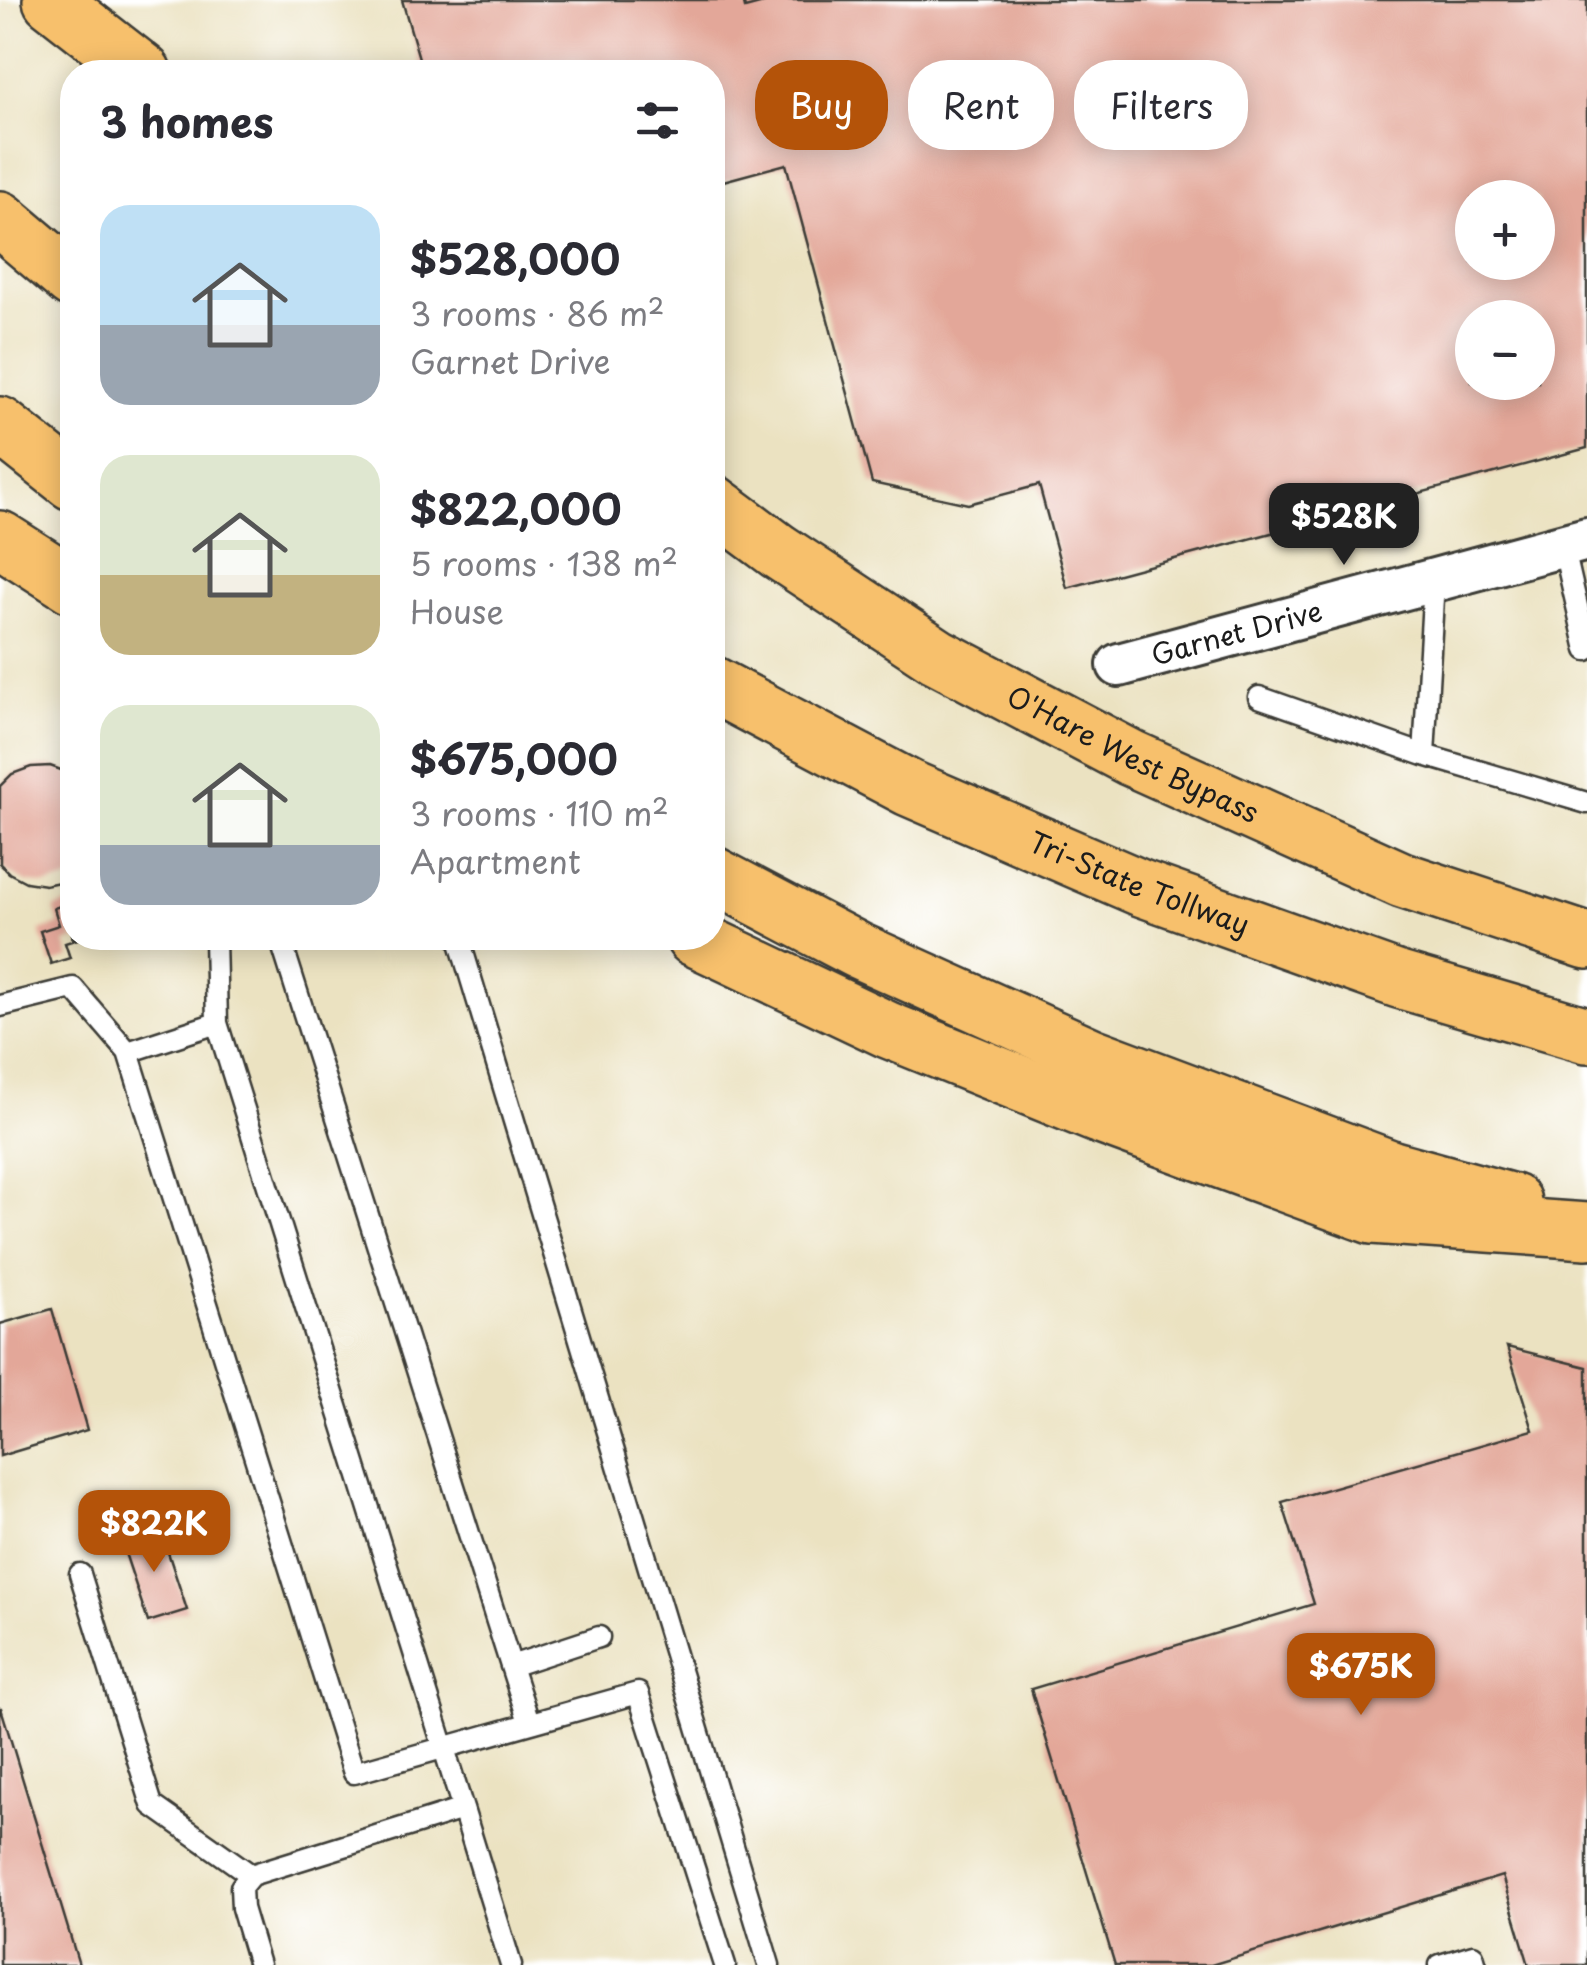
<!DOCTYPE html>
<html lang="en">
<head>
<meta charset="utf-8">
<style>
	body { margin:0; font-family:"Playpen Sans",sans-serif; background:#f7f7f7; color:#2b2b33; height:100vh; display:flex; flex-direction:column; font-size:38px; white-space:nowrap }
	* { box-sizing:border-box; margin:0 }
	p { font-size:32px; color:#7c7c81 }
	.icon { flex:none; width:55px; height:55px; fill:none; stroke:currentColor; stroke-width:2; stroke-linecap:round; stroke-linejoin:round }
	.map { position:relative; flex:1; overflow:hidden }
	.details { position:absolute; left:60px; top:60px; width:665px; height:890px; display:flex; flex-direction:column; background:#fff; border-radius:40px; box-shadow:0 5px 25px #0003 }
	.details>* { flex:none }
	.guide { position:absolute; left:755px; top:60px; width:680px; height:90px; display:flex; gap:20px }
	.controls { position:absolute; left:1455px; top:180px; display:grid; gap:20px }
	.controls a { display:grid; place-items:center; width:100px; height:100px; border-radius:50%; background:#fff; box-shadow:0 5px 25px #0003; font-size:50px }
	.price { position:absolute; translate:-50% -85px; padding:0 22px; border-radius:20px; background:#b45309; color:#fff; font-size:32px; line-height:65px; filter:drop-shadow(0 2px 5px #0008) }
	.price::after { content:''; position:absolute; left:50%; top:60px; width:30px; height:22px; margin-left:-15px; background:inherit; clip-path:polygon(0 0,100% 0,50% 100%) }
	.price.active { background:#222; color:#fff }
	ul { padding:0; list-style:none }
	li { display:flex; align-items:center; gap:30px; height:250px; padding:0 40px }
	li span { display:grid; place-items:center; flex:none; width:280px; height:200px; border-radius:30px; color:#555 }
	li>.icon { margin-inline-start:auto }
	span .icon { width:120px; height:120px; fill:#fffc; stroke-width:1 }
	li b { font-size:42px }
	h2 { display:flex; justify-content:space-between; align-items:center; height:120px; padding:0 40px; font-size:42px }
	.tag { padding:0 35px; border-radius:40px; background:#fff; box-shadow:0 5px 25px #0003; font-size:35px; line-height:90px }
	.tag.active { background:#b45309; color:#fff }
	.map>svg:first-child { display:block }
</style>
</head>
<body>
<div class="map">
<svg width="1587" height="1965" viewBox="0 0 1587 1965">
	<rect width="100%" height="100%" fill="#fff"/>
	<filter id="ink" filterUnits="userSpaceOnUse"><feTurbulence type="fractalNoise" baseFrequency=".01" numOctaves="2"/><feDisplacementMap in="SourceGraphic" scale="20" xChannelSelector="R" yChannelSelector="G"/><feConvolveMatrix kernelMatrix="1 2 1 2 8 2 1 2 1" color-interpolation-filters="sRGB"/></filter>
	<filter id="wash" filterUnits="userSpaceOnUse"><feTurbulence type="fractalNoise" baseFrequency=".0048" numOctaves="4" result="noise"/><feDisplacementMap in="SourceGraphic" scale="40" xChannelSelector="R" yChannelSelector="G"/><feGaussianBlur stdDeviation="2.25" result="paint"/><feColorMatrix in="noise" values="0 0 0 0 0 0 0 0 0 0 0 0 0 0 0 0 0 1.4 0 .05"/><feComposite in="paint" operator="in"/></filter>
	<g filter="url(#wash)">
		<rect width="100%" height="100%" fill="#ebe2c1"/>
		<g id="blocks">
			<path fill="#e3a799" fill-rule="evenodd" d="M 402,0 L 743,0 L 745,8 L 775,0 L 1587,0 L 1587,448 L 1067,588 L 1039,485 L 968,504 L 872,483 L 786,164 L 712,184 L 712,72 L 423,72 ZM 1472,198 L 1538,198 L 1538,262 L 1472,262 ZM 1472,318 L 1538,318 L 1538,382 L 1472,382 Z
				M 50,766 L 72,774 L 72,877 L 64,881 L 45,885 L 26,882 L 9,873 L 0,864 L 0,786 L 12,774 L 31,767 Z
				M 72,902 L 72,938 L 81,938 L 65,943 L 70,958 L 51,964 L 40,931 L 59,925 L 54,908 Z
				M 52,1309 L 87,1430 L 0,1456 L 0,1324 Z
				M 1507,1347 L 1587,1367 L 1587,1965 L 1529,1965 L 1502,1876 L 1211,1965 L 1115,1965 L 1031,1689 L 1314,1604 L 1282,1502 L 1533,1430 Z
				M 160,1528 L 187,1610 L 148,1622 L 121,1541 Z
				M 0,1708 L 1,1708 L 79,1965 L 0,1965 Z"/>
		</g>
	</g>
	<g filter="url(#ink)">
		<use href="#blocks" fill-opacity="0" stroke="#3b3a35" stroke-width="2.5"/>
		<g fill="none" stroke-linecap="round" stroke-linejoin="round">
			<defs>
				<path id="lane" d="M 1563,545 L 1587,650
					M 1259,697 L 1424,755 L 1587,803
					M 1424,755 L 1434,581
					M 215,938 L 217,1023 L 463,1809 L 251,1875 L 241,1887 L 242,1908 L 259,1965
					M 275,938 L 280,938 L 511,1666 L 599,1637
					M 459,939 L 769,1965
					M 0,1006 L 73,988 L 128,1052 L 354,1773 L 638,1693 L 725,1965
					M 128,1052 L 217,1023
					M 80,1574 L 152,1805 L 251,1875
					M 511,1666 L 529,1722
					M 463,1809 L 511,1965
					M 1440,1965 L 1473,1955 L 1476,1965"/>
				<g id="street">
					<path id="s1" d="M 1119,665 L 1587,539"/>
				</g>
				<g id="highway">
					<path d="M 51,0 L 143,72"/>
					<path d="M 0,219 L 72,280"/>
					<path d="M 0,425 L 72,482"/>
					<path id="s2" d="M 712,502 L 778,551 L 937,656 L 1131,758 L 1402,880 L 1587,941"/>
					<path d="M 0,539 L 72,585"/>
					<path id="s3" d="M 712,684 L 909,788 L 1141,888 L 1399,980 L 1587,1035"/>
					<path d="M 712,874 L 857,950 L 1092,1056 L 1393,1169 L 1513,1202"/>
					<path d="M 694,938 L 888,1030 L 1098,1115 L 1372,1216 L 1587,1231"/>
				</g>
			</defs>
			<use href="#lane" stroke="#3b3a35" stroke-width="25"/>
			<use href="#street" stroke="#3b3a35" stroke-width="48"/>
			<use href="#highway" stroke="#3b3a35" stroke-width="60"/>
			<use href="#lane" stroke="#fff" stroke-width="20"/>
			<use href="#street" stroke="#fff" stroke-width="42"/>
			<use href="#highway" stroke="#f7c06c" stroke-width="55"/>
		</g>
	</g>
	<g text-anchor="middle" stroke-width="8" stroke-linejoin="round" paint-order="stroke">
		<g font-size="28" fill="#1c1c1c" stroke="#fff">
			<text dy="10" stroke="none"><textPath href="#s1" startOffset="122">Garnet Drive</textPath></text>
			<text dy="10" stroke="none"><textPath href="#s2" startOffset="492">O'Hare West Bypass</textPath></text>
			<text dy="10" stroke="none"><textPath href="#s3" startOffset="472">Tri-State Tollway</textPath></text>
		</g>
	</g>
</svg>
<div class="controls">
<a>+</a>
<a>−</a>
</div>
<b class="price active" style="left:1344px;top:568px">$528K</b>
<b class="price" style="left:154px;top:1575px">$822K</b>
<b class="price" style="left:1361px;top:1718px">$675K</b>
<div class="guide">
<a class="tag active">Buy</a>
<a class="tag">Rent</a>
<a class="tag">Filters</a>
</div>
<section class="details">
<h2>3 homes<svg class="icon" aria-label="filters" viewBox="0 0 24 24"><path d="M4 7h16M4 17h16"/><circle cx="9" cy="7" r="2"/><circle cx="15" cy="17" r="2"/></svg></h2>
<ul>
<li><span style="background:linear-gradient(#bfe0f5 60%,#9aa5b1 0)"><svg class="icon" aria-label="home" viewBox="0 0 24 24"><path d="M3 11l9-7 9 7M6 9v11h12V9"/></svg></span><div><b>$528,000</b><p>3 rooms · 86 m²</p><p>Garnet Drive</p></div></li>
<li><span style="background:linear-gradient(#dfe7d0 60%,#c2b280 0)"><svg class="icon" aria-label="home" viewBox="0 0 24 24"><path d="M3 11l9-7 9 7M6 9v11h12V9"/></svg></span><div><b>$822,000</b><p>5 rooms · 138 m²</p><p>House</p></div></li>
<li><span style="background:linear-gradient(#dfe7d0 70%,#9aa5b1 0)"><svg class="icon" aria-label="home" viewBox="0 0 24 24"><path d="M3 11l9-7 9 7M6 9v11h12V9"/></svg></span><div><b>$675,000</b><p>3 rooms · 110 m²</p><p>Apartment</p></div></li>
</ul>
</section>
</div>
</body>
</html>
